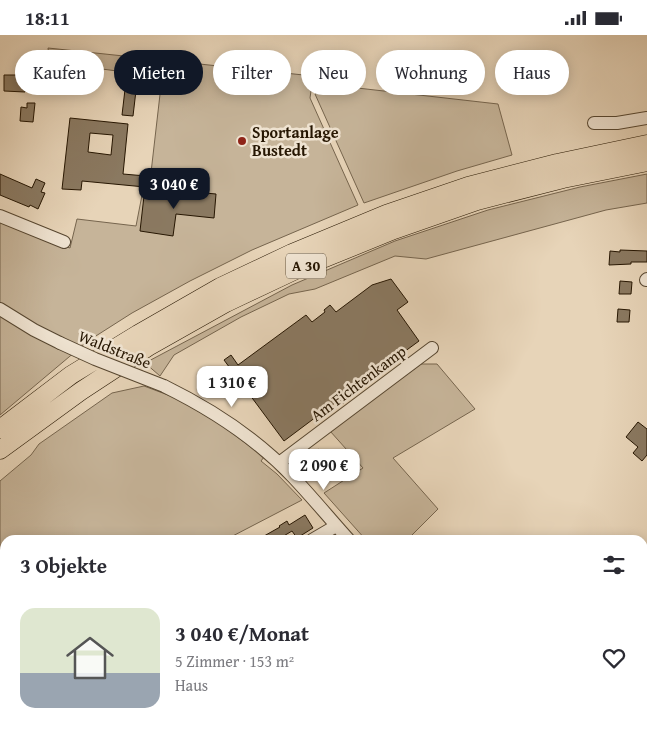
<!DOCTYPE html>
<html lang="de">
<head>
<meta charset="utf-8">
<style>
	body { margin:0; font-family:"Gentium Book Plus",serif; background:#f7f7f7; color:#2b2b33; height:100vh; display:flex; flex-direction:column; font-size:19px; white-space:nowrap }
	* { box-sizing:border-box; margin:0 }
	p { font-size:16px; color:#7c7c81 }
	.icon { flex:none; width:28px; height:28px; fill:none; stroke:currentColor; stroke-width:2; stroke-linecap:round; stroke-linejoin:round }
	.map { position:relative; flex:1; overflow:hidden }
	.details { position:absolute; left:0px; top:500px; width:648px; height:196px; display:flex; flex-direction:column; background:#fff; border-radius:15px 15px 0 0; box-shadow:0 2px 12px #0003 }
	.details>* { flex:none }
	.hud { position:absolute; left:15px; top:15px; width:618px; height:45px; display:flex; gap:10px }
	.price { position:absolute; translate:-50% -42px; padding:0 11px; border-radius:10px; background:#fff; color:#222; font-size:16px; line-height:32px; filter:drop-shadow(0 1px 2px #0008) }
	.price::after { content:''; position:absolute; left:50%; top:30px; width:15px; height:11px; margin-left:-8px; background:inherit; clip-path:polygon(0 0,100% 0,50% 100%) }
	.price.current { background:#111827; color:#fff }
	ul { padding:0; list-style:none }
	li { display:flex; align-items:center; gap:15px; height:125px; padding:0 20px }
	li span { display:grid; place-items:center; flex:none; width:140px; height:100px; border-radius:15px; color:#555 }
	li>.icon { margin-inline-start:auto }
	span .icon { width:60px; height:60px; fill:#fffc; stroke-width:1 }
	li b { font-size:21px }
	h2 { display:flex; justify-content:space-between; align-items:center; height:60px; padding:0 20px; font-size:21px }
	.pill { padding:0 18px; border-radius:22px; background:#fff; box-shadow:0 2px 12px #0003; font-size:18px; line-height:45px }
	.pill.current { background:#111827; color:#fff }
	.status { display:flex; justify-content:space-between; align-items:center; height:35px; padding:0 25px; background:#fff; direction:ltr }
	.status svg { height:14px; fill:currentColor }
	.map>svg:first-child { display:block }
</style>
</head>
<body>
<div class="status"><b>18:11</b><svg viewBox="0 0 49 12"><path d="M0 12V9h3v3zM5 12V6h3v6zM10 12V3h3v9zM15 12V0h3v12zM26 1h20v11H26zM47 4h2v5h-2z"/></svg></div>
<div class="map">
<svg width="647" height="696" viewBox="0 0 647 696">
	<rect width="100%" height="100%" fill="#e7d4b8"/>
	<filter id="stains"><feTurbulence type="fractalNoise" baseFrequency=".004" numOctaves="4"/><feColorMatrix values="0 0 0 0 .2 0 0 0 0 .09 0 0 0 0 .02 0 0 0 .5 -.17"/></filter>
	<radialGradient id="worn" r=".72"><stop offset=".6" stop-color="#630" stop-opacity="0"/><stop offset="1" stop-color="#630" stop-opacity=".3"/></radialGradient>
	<path fill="#c6b499" stroke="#76654e" d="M 48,13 L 313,41 L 310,63 L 358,170 L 252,215 L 190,246 L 132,278 L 88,306 L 0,380 L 0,187 L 70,213 L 77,184 L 136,191 L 143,155 L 149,155 L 162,42 L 87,32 L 50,29 Z
		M 331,50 L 498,69 L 512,120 L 457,136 L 364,168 L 315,59 Z
		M 647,139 L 647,168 L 606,175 L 426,224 L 395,221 L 315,254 L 289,259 L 241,282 L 174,320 L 160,341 L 145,328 L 292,250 L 395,206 L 488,175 L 580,152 Z
		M 421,329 L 437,329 L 475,374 L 393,423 L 438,474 L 407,505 L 366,505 L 324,458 L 363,433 L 330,396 Z
		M 144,351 L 176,363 L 220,389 L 264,422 L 261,426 L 277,439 L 302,465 L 225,505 L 5,505 L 5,632 L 0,641 L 0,446 L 31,420 L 39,409 L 112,358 Z"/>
	<path fill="#8a7961" stroke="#261602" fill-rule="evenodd" d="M 4,40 L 25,40 L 25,57 L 4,56 Z
		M 126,46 L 137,47 L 133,81 L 122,80 Z
		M 27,68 L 35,68 L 33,87 L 20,86 L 21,72 L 27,73 Z
		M 70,83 L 128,89 L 123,139 L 146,141 L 145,152 L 82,146 L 81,155 L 62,154 ZM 90,98 L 113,100 L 111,120 L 88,117 Z
		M 0,139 L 32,153 L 36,144 L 45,148 L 41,157 L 45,158 L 38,174 L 30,170 L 29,172 L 0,160 Z
		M 183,156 L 216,159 L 214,183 L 176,179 L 173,201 L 140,196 L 144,161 L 160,163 L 160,157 L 182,159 Z
		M 620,215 L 647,216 L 647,227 L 631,227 L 631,229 L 609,230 L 610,216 L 620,217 Z
		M 391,244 L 408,267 L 397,275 L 419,306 L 348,358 L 343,369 L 340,364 L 284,406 L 224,325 L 231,320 L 238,330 L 306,280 L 312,287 L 325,277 L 324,275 L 330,270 L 336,277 L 372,250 Z
		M 620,246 L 632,247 L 631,259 L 619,259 Z
		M 618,274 L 630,275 L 629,287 L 617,287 Z
		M 638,387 L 647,394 L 647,420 L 642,426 L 633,418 L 638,412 L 626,402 Z
		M 319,414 L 336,436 L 329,442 L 322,434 L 313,441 L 302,428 Z
		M 305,480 L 313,493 L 297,503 L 292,496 L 277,505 L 257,505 L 280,492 L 279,491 L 287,486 L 289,490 Z"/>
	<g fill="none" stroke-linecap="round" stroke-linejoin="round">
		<defs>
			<path id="minor" d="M 594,88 L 617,88 L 647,83
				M 0,181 L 64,207
				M 646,245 L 647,244
				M 0,274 L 34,295 L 60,308
				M 164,351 C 211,374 256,403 293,442 C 312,462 330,484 349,505
				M 279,428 L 432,313
				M 312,505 L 336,491
				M 642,548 L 647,553
				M 625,691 L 631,696
				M 77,696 L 81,691
				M 320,696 L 323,691
				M 643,696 L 647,694"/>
			<path id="highway" d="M 0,394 L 71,340 L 138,299 L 220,252 L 292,218 L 386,179 L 468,151 L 557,128 L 647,109
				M 0,415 L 81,356 L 148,312 L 226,268 L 298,234 L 394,195 L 477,166 L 563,144 L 647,127"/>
		</defs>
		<use href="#minor" stroke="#564630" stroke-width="14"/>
		<use href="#highway" stroke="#261602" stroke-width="19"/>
		<use href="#minor" stroke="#efe3d1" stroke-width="12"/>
		<use href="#highway" stroke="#e7d4b8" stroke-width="18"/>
		<defs>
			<path id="minor-bridge" d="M 60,308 L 95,324 L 164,351"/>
		</defs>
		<use href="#minor-bridge" stroke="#564630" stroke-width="14" stroke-linecap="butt"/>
		<use href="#minor-bridge" stroke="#efe3d1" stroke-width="12"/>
	</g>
	<circle fill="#8f2418" stroke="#efe3d1" stroke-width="2" cx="242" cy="106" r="5"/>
	<g text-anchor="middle" stroke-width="5" stroke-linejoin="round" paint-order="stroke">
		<rect fill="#efe3d1" stroke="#625440" stroke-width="1" x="286" y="218.5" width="40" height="25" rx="4"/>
		<g font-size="15" font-weight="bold" fill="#261602">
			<text x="306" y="236">A 30</text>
		</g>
		<g font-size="16" font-weight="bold" fill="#261602" stroke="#efe3d1" text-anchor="start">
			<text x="252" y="103">Sportanlage<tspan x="252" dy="18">Bustedt</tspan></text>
		</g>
		<g font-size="16" fill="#261602" stroke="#efe3d1">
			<text transform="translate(115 314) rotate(22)" y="6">Waldstraße</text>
			<text transform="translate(358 348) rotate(-37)" y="6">Am Fichtenkamp</text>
		</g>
	</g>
	<rect width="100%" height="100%" filter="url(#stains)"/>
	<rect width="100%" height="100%" fill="url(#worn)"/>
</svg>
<b class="price current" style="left:174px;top:175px">3 040 €</b>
<b class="price" style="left:232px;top:373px">1 310 €</b>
<b class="price" style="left:324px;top:456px">2 090 €</b>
<div class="hud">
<a class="pill">Kaufen</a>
<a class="pill current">Mieten</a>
<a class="pill">Filter</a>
<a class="pill">Neu</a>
<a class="pill">Wohnung</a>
<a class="pill">Haus</a>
</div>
<section class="details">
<h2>3 Objekte<svg class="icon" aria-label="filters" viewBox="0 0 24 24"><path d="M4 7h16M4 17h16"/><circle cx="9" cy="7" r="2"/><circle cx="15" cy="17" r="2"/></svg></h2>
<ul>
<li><span style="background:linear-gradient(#dfe7d0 65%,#9aa5b1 0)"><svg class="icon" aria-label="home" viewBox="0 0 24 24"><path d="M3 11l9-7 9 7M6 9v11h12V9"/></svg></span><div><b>3 040 €/Monat</b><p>5 Zimmer · 153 m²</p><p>Haus</p></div><svg class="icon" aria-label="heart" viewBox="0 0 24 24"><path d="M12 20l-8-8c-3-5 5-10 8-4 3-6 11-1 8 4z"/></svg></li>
</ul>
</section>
</div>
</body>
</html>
